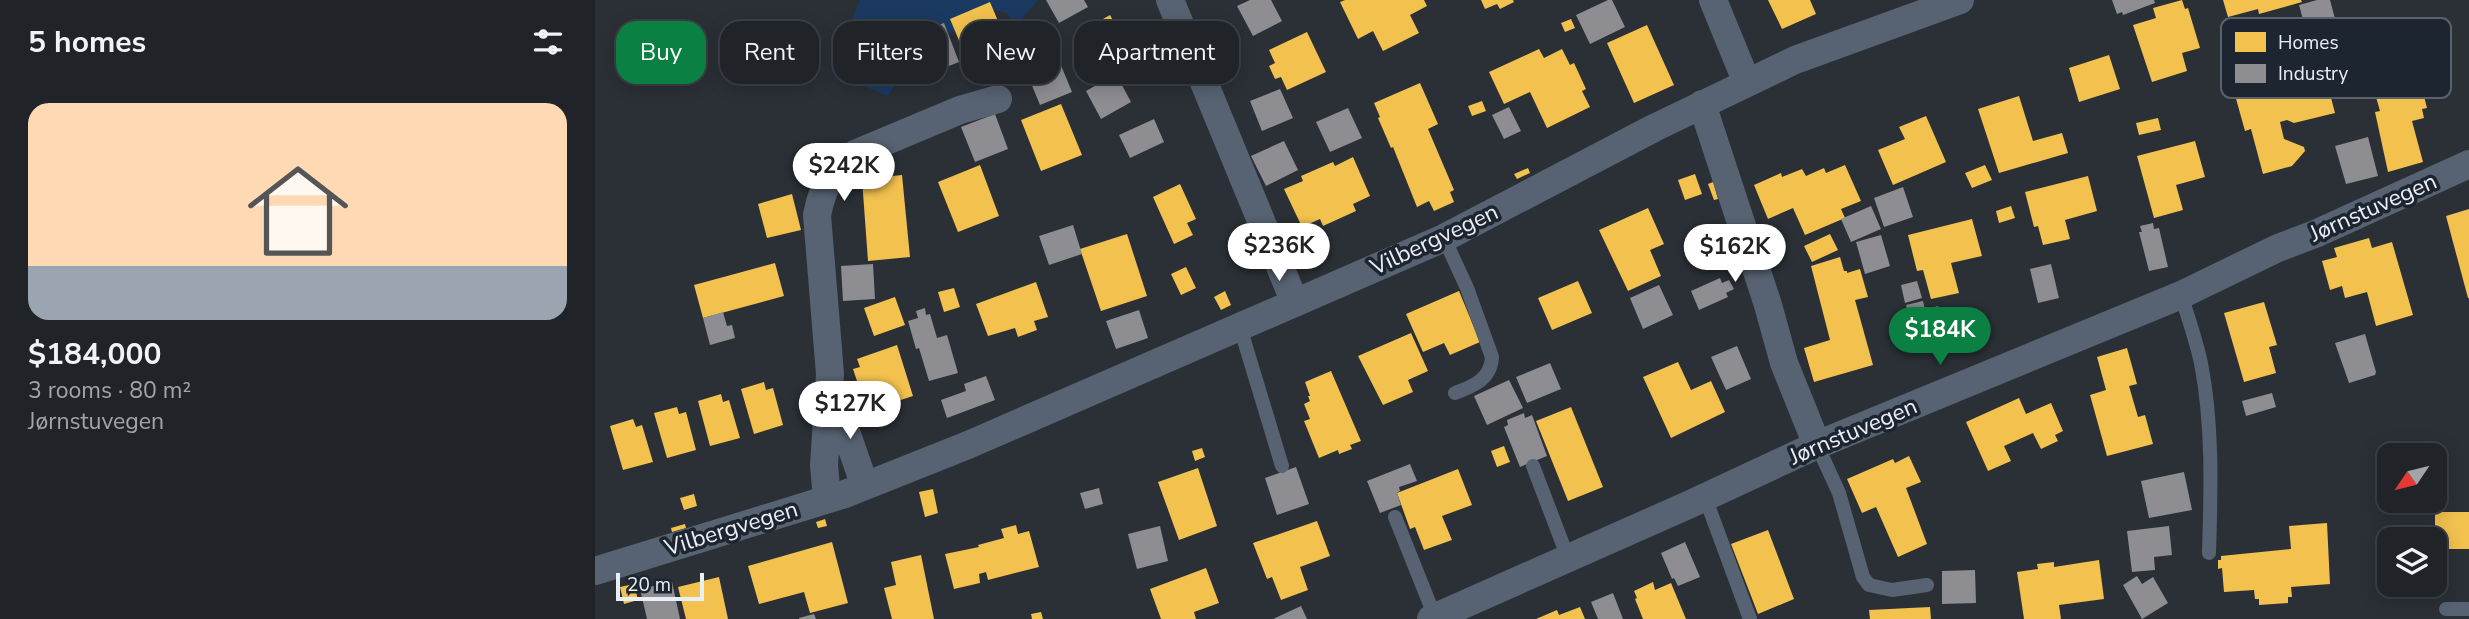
<!DOCTYPE html>
<html lang="en">
<head>
<meta charset="utf-8">
<style>
	body { margin:0; font-family:"Nunito Sans",sans-serif; background:#282c30; color:#f1f3f6; height:100vh; display:flex; flex-direction:column; font-size:26px; white-space:nowrap }
	* { box-sizing:border-box; margin:0 }
	p { font-size:23px; color:#a2a4a8 }
	.icon { flex:none; width:38px; height:38px; fill:none; stroke:currentColor; stroke-width:2; stroke-linecap:round; stroke-linejoin:round }
	.map { position:relative; flex:1; overflow:hidden }
	.drawer { display:flex; flex-direction:column; background:#202428; width:595px }
	.drawer>* { flex:none }
	.banner { position:absolute; left:21px; top:21px; width:665px; height:63px; display:flex; gap:14px }
	.needle { width:46px; rotate:235deg }
	.controls { position:absolute; left:1782px; top:443px; display:grid; gap:14px }
	.controls a { display:grid; place-items:center; width:70px; height:70px; border-radius:14px; background:#202428; box-shadow:0 4px 18px #0003,0 0 0 2px #3d4145; font-size:35px }
	.scale { position:absolute; left:21px; bottom:18px; width:88px; box-sizing:border-box; padding-left:7px; border:4px solid #e9eff7; border-top:0; font-size:19px; line-height:24px; white-space:nowrap; color:#e9eff7; -webkit-text-stroke:5px #1d2531; paint-order:stroke }
	.price { position:absolute; translate:-50% -60px; padding:0 16px; border-radius:24px; background:#fff; color:#222; font-size:23px; line-height:46px; filter:drop-shadow(0 2px 4px #0008) }
	.price::after { content:''; position:absolute; left:50%; top:42px; width:21px; height:16px; margin-left:-10px; background:inherit; clip-path:polygon(0 0,100% 0,50% 100%) }
	.price.on { background:#0b8043; color:#fff }
	ul { padding:0; list-style:none }
	li { display:grid; align-content:center; gap:14px; height:371px; padding:0 28px }
	li span { display:grid; place-items:center; height:217px; border-radius:21px; color:#555 }
	li>.icon { margin-inline-start:auto }
	span .icon { width:126px; height:126px; fill:#fffc; stroke-width:1 }
	li b { font-size:30px }
	h2 { display:flex; justify-content:space-between; align-items:center; height:84px; padding:0 28px; font-size:30px }
	.pill { padding:0 24px; border-radius:21px; background:#202428; box-shadow:0 4px 18px #0003,0 0 0 2px #3d4145; font-size:24px; line-height:63px }
	.pill.on { background:#0b8043; color:#fff }
	main { display:flex; flex:1; min-height:0 }
	.map>svg:first-child { display:block }
</style>
</head>
<body>
<main>
<section class="drawer">
<h2>5 homes<svg class="icon" aria-label="filters" viewBox="0 0 24 24"><path d="M4 7h16M4 17h16"/><circle cx="9" cy="7" r="2"/><circle cx="15" cy="17" r="2"/></svg></h2>
<ul>
<li><span style="background:linear-gradient(#ffd9b3 75%,#9aa5b1 0)"><svg class="icon" aria-label="home" viewBox="0 0 24 24"><path d="M3 11l9-7 9 7M6 9v11h12V9"/></svg></span><div><b>$184,000</b><p>3 rooms · 80 m²</p><p>Jørnstuvegen</p></div></li>
</ul>
</section>
<div class="map">
<svg width="1874" height="619" viewBox="0 0 1874 619">
	<rect width="100%" height="100%" fill="#2b3036"/>
	<path fill="#1b3a61" d="M 265,0 L 443,0 L 421,26 L 412,13 L 400,10 L 322,51 L 293,96 L 235,72 Z"/>
	<path fill="#f2c14e" d="M 750,0 L 829,0 L 832,6 L 815,15 L 824,33 L 788,51 L 778,31 L 763,39 L 745,2 Z
		M 886,0 L 918,0 L 919,2 L 905,9 L 902,4 L 890,9 Z
		M 1173,0 L 1215,0 L 1221,14 L 1187,29 Z
		M 1587,0 L 1590,9 L 1593,8 L 1605,48 L 1587,53 L 1592,71 L 1557,82 L 1538,25 L 1561,18 L 1558,8 Z
		M 1628,0 L 1706,0 L 1707,2 L 1664,14 L 1663,9 L 1633,17 Z
		M 395,2 L 416,52 L 376,69 L 355,19 Z
		M 515,15 L 537,54 L 499,75 L 492,61 L 486,65 L 479,53 L 485,50 L 478,36 Z
		M 976,19 L 980,28 L 970,32 L 966,23 Z
		M 1052,25 L 1079,85 L 1039,103 L 1012,43 Z
		M 712,32 L 731,72 L 692,90 L 686,77 L 680,79 L 674,66 L 680,63 L 674,50 Z
		M 944,49 L 949,58 L 967,49 L 975,65 L 979,63 L 991,89 L 987,91 L 995,107 L 952,128 L 935,92 L 909,104 L 894,72 Z
		M 1818,53 L 1832,108 L 1827,109 L 1829,118 L 1817,121 L 1828,162 L 1793,172 L 1780,112 L 1785,111 L 1772,65 Z
		M 1514,55 L 1525,89 L 1484,102 L 1474,68 Z
		M 1729,71 L 1740,113 L 1699,123 L 1692,120 L 1685,122 L 1689,139 L 1709,147 L 1710,151 L 1697,166 L 1668,174 L 1656,129 L 1650,131 L 1640,95 Z
		M 825,83 L 843,124 L 833,129 L 859,190 L 855,192 L 859,202 L 839,211 L 834,201 L 822,207 L 798,147 L 796,148 L 783,118 L 785,117 L 779,103 Z
		M 1424,96 L 1438,141 L 1467,133 L 1473,153 L 1404,173 L 1383,109 Z
		M 887,101 L 891,111 L 877,116 L 873,106 Z
		M 466,104 L 487,155 L 446,171 L 426,120 Z
		M 1331,116 L 1351,162 L 1298,185 L 1283,150 L 1310,139 L 1304,127 Z
		M 1563,118 L 1566,130 L 1544,135 L 1541,123 Z
		M 1600,141 L 1610,177 L 1581,185 L 1588,210 L 1559,218 L 1542,156 Z
		M 758,157 L 775,196 L 758,204 L 761,211 L 728,226 L 725,219 L 707,227 L 689,189 L 708,181 L 706,176 L 738,162 L 740,166 Z
		M 385,165 L 404,216 L 363,232 L 343,182 Z
		M 1250,165 L 1266,201 L 1246,209 L 1250,218 L 1210,235 L 1198,208 L 1173,219 L 1159,185 L 1186,173 L 1187,177 L 1207,169 L 1211,176 L 1229,168 L 1231,173 Z
		M 1390,165 L 1397,180 L 1377,188 L 1370,173 Z
		M 933,168 L 935,173 L 922,179 L 919,174 Z
		M 1100,174 L 1107,194 L 1090,200 L 1083,180 Z
		M 307,175 L 315,257 L 273,261 L 267,179 Z
		M 1493,176 L 1502,211 L 1470,220 L 1475,239 L 1448,245 L 1443,226 L 1439,227 L 1430,192 Z
		M 1118,182 L 1123,199 L 1119,200 L 1113,184 Z
		M 585,184 L 601,219 L 592,223 L 598,235 L 579,244 L 558,197 Z
		M 197,194 L 206,230 L 172,238 L 163,204 Z
		M 1416,206 L 1420,218 L 1404,223 L 1401,211 Z
		M 1053,208 L 1069,244 L 1055,250 L 1066,276 L 1033,291 L 1004,230 Z
		M 1874,209 L 1874,298 L 1873,298 L 1851,216 Z
		M 1377,219 L 1387,256 L 1356,263 L 1364,293 L 1336,299 L 1328,270 L 1322,271 L 1313,235 Z
		M 532,234 L 552,296 L 506,311 L 485,249 Z
		M 1235,234 L 1243,250 L 1217,262 L 1209,246 Z
		M 1774,238 L 1777,248 L 1797,242 L 1818,315 L 1781,326 L 1772,292 L 1750,298 L 1747,286 L 1735,290 L 1727,261 L 1742,257 L 1739,248 Z
		M 1245,257 L 1249,271 L 1252,271 L 1252,273 L 1265,269 L 1273,297 L 1260,300 L 1278,365 L 1219,382 L 1209,348 L 1235,340 L 1216,266 Z
		M 180,263 L 189,296 L 108,318 L 99,285 Z
		M 591,267 L 601,288 L 586,295 L 576,274 Z
		M 983,281 L 997,313 L 957,330 L 943,298 Z
		M 441,282 L 453,317 L 439,321 L 442,330 L 423,337 L 420,328 L 393,336 L 381,304 Z
		M 359,288 L 365,307 L 349,312 L 343,292 Z
		M 630,291 L 636,305 L 626,310 L 619,297 Z
		M 864,291 L 885,342 L 855,355 L 849,343 L 828,352 L 811,314 Z
		M 300,297 L 310,325 L 279,336 L 269,308 Z
		M 1669,302 L 1682,345 L 1674,347 L 1681,373 L 1649,382 L 1629,313 Z
		M 816,333 L 833,371 L 813,380 L 818,392 L 788,405 L 763,356 Z
		M 302,345 L 318,396 L 278,409 L 270,385 L 264,387 L 258,369 L 265,367 L 262,359 Z
		M 1532,348 L 1542,384 L 1534,386 L 1543,417 L 1550,415 L 1558,444 L 1512,456 L 1495,395 L 1511,390 L 1502,357 Z
		M 1083,362 L 1096,390 L 1116,381 L 1130,412 L 1076,438 L 1048,377 Z
		M 736,371 L 766,441 L 755,445 L 757,449 L 744,454 L 743,450 L 724,458 L 709,421 L 715,419 L 709,404 L 715,401 L 713,396 L 715,396 L 710,382 Z
		M 169,382 L 171,390 L 178,388 L 188,425 L 159,434 L 146,389 Z
		M 126,394 L 128,402 L 134,400 L 145,438 L 115,446 L 103,401 Z
		M 1424,398 L 1431,414 L 1456,403 L 1468,431 L 1460,435 L 1463,441 L 1446,449 L 1438,433 L 1409,446 L 1416,461 L 1393,471 L 1371,422 Z
		M 82,407 L 84,414 L 91,412 L 101,450 L 72,458 L 59,413 Z
		M 976,407 L 1008,487 L 973,501 L 941,421 Z
		M 38,419 L 41,427 L 47,425 L 58,462 L 28,470 L 15,426 Z
		M 909,446 L 915,462 L 902,467 L 896,451 Z
		M 607,448 L 610,457 L 600,461 L 597,451 Z
		M 1314,456 L 1326,482 L 1311,488 L 1332,544 L 1303,557 L 1281,507 L 1267,513 L 1252,479 L 1298,459 L 1300,463 Z
		M 603,468 L 622,526 L 584,540 L 563,482 Z
		M 863,469 L 877,505 L 847,516 L 857,540 L 829,550 L 820,527 L 815,529 L 802,493 Z
		M 338,489 L 343,513 L 330,517 L 324,492 Z
		M 99,494 L 102,506 L 89,510 L 85,498 Z
		M 1840,512 L 1874,512 L 1874,549 L 1840,549 Z
		M 230,519 L 232,526 L 223,528 L 221,522 Z
		M 722,521 L 735,556 L 705,567 L 713,590 L 686,600 L 677,577 L 672,579 L 658,543 Z
		M 1732,523 L 1735,584 L 1696,587 L 1697,597 L 1693,597 L 1693,603 L 1664,605 L 1664,599 L 1660,599 L 1659,590 L 1629,592 L 1627,568 L 1623,569 L 1623,560 L 1626,560 L 1626,556 L 1696,549 L 1694,526 Z
		M 90,524 L 91,528 L 77,532 L 76,528 Z
		M 421,525 L 423,534 L 434,531 L 444,567 L 393,580 L 391,572 L 384,574 L 385,583 L 359,589 L 350,554 L 384,547 L 383,545 L 409,538 L 406,529 Z
		M 1173,530 L 1199,599 L 1163,614 L 1136,544 Z
		M 237,542 L 253,603 L 215,613 L 209,592 L 164,604 L 153,566 Z
		M 326,555 L 339,619 L 297,619 L 289,588 L 301,585 L 296,562 Z
		M 1504,560 L 1509,599 L 1464,605 L 1466,619 L 1429,619 L 1422,572 L 1443,569 L 1442,564 L 1459,562 L 1459,567 Z
		M 611,568 L 624,603 L 599,612 L 601,619 L 566,619 L 555,589 Z
		M 124,577 L 133,619 L 91,619 L 83,587 Z
		M 1058,582 L 1060,590 L 1076,583 L 1091,619 L 1048,619 L 1040,599 L 1042,598 L 1039,591 Z
		M 39,584 L 43,600 L 29,604 L 25,587 Z
		M 985,607 L 990,619 L 941,619 L 962,610 L 964,615 Z
		M 1335,607 L 1336,619 L 1275,619 L 1274,610 Z
		M 446,612 L 448,619 L 437,619 L 436,614 Z"/>
	<path fill="#8d8d92" d="M 451,0 L 489,0 L 493,7 L 464,23 Z
		M 655,0 L 676,0 L 687,21 L 658,36 L 642,6 Z
		M 1013,0 L 1017,0 L 1030,27 L 995,44 L 981,15 Z
		M 1517,0 L 1559,0 L 1560,3 L 1528,15 L 1527,12 L 1522,14 Z
		M 1722,0 L 1735,0 L 1745,37 L 1715,45 L 1704,5 Z
		M 349,23 L 364,62 L 331,75 L 316,36 Z
		M 463,58 L 477,92 L 445,105 L 431,71 Z
		M 521,74 L 536,102 L 506,119 L 491,91 Z
		M 685,89 L 698,118 L 667,131 L 655,101 Z
		M 914,107 L 926,131 L 909,139 L 897,115 Z
		M 753,108 L 767,138 L 735,152 L 721,122 Z
		M 400,114 L 413,149 L 380,162 L 366,127 Z
		M 559,119 L 569,142 L 535,158 L 524,135 Z
		M 1773,137 L 1783,176 L 1751,184 L 1740,146 Z
		M 689,141 L 703,170 L 671,186 L 656,156 Z
		M 1308,187 L 1318,217 L 1289,227 L 1279,198 Z
		M 1276,206 L 1286,229 L 1256,242 L 1246,219 Z
		M 1558,223 L 1559,229 L 1564,228 L 1573,267 L 1554,271 L 1544,232 L 1547,232 L 1545,226 Z
		M 478,225 L 487,254 L 454,265 L 444,236 Z
		M 1286,235 L 1295,266 L 1270,274 L 1261,242 Z
		M 278,264 L 280,299 L 248,301 L 246,266 Z
		M 1456,264 L 1464,298 L 1443,303 L 1435,269 Z
		M 1125,278 L 1127,283 L 1134,280 L 1139,289 L 1131,293 L 1133,297 L 1104,310 L 1096,291 Z
		M 1322,281 L 1327,298 L 1310,303 L 1306,285 Z
		M 1064,285 L 1078,315 L 1048,329 L 1035,298 Z
		M 1328,301 L 1330,310 L 1343,306 L 1353,342 L 1323,350 L 1311,305 Z
		M 330,308 L 331,315 L 335,314 L 342,338 L 352,335 L 363,373 L 334,381 L 324,348 L 321,349 L 313,321 L 323,318 L 321,311 Z
		M 544,310 L 553,338 L 521,349 L 511,321 Z
		M 128,312 L 132,326 L 137,325 L 140,338 L 115,345 L 108,318 Z
		M 1770,334 L 1781,372 L 1780,375 L 1754,383 L 1740,343 Z
		M 1142,346 L 1156,379 L 1131,390 L 1116,357 Z
		M 955,363 L 966,389 L 932,403 L 921,377 Z
		M 391,376 L 400,400 L 352,418 L 346,400 L 371,391 L 369,384 Z
		M 914,380 L 928,408 L 892,425 L 879,396 Z
		M 1677,393 L 1681,407 L 1651,416 L 1647,401 Z
		M 929,413 L 930,418 L 937,415 L 952,456 L 925,467 L 909,427 L 913,425 L 912,420 Z
		M 815,464 L 822,481 L 804,487 L 805,491 L 802,493 L 806,505 L 785,513 L 772,481 Z
		M 701,467 L 714,504 L 682,515 L 670,478 Z
		M 1589,472 L 1597,510 L 1554,518 L 1546,481 Z
		M 504,488 L 508,504 L 490,509 L 485,493 Z
		M 565,526 L 573,561 L 542,569 L 533,534 Z
		M 1574,526 L 1577,555 L 1559,557 L 1560,570 L 1537,572 L 1532,531 Z
		M 1090,542 L 1105,577 L 1083,586 L 1079,578 L 1077,579 L 1066,553 Z
		M 1380,570 L 1381,603 L 1347,604 L 1347,571 Z
		M 1542,576 L 1547,584 L 1558,577 L 1573,603 L 1547,619 L 1528,585 Z
		M 77,582 L 85,619 L 52,619 L 45,589 Z
		M 1018,593 L 1028,619 L 1003,619 L 996,602 Z
		M 706,606 L 712,619 L 678,619 Z
		M 219,614 L 221,619 L 204,619 L 204,618 Z"/>
	<g fill="none" stroke-linecap="round" stroke-linejoin="round">
		<path stroke="#576372" stroke-width="14" d="M 849,238 L 872,288 L 897,357 C 896,379 879,386 860,393
			M 1586,295 C 1593,317 1601,340 1606,363 C 1618,426 1616,489 1614,553
			M 645,327 L 687,466
			M 1222,445 L 1244,493 L 1268,577 L 1274,585 L 1297,590 L 1332,585
			M 938,466 L 973,558
			M 1110,497 L 1155,619
			M 800,517 L 840,617
			M 1851,609 L 1874,609"/>
		<path stroke="#576372" stroke-width="28" d="M 575,0 L 700,303
			M 1118,0 L 1152,83
			M 1107,104 L 1173,305 L 1189,363 L 1222,445
			M 238,395 L 270,486
			M 232,499 L 229,465 L 235,374 L 222,215 C 228,185 236,172 260,154 L 365,110 L 403,99
			M 0,571 L 250,494 L 373,445 L 849,238 L 1059,128 L 1200,60 L 1365,0
			M 836,619 L 1091,506 L 1222,445 L 1586,295 L 1683,248 L 1720,234 L 1874,164"/>
	</g>
	<g text-anchor="middle" stroke-width="7" stroke-linejoin="round" paint-order="stroke">
		<g font-size="23" fill="#e9eff7" stroke="#1d2531">
			<text transform="translate(1778 207) rotate(-24)" y="8">Jørnstuvegen</text>
			<text transform="translate(839 239) rotate(-25)" y="8">Vilbergvegen</text>
			<text transform="translate(1258 431) rotate(-23)" y="8">Jørnstuvegen</text>
			<text transform="translate(136 528) rotate(-17)" y="8">Vilbergvegen</text>
		</g>
	</g>
	<rect x="1626" y="18" width="230" height="80" rx="10" fill="#1d2531" stroke="#5a626c" stroke-width="2"/>
	<rect x="1640" y="32" width="31" height="20" fill="#f2c14e"/>
	<rect x="1640" y="64" width="31" height="19" fill="#8d8d92"/>
	<g font-size="19" fill="#e9eff7">
		<text x="1683" y="49">Homes</text>
		<text x="1683" y="80">Industry</text>
	</g>
</svg>
<div class="controls">
<a><svg class="needle" viewBox="-14 -14 28 28"><path d="M0-13l5 13h-10z" fill="#e53935"/><path d="M0 13l5-13h-10z" fill="#a2a4a8"/></svg></a>
<a><svg class="icon" aria-label="layers" viewBox="0 0 24 24"><path d="M12 4l9 5-9 5-9-5zM3 14l9 5 9-5"/></svg></a>
</div>
<div class="scale">20 m</div>
<b class="price" style="left:249px;top:203px">$242K</b>
<b class="price" style="left:684px;top:283px">$236K</b>
<b class="price" style="left:1140px;top:284px">$162K</b>
<b class="price on" style="left:1345px;top:367px">$184K</b>
<b class="price" style="left:255px;top:441px">$127K</b>
<div class="banner">
<a class="pill on">Buy</a>
<a class="pill">Rent</a>
<a class="pill">Filters</a>
<a class="pill">New</a>
<a class="pill">Apartment</a>
</div>
</div>
</main>
</body>
</html>
